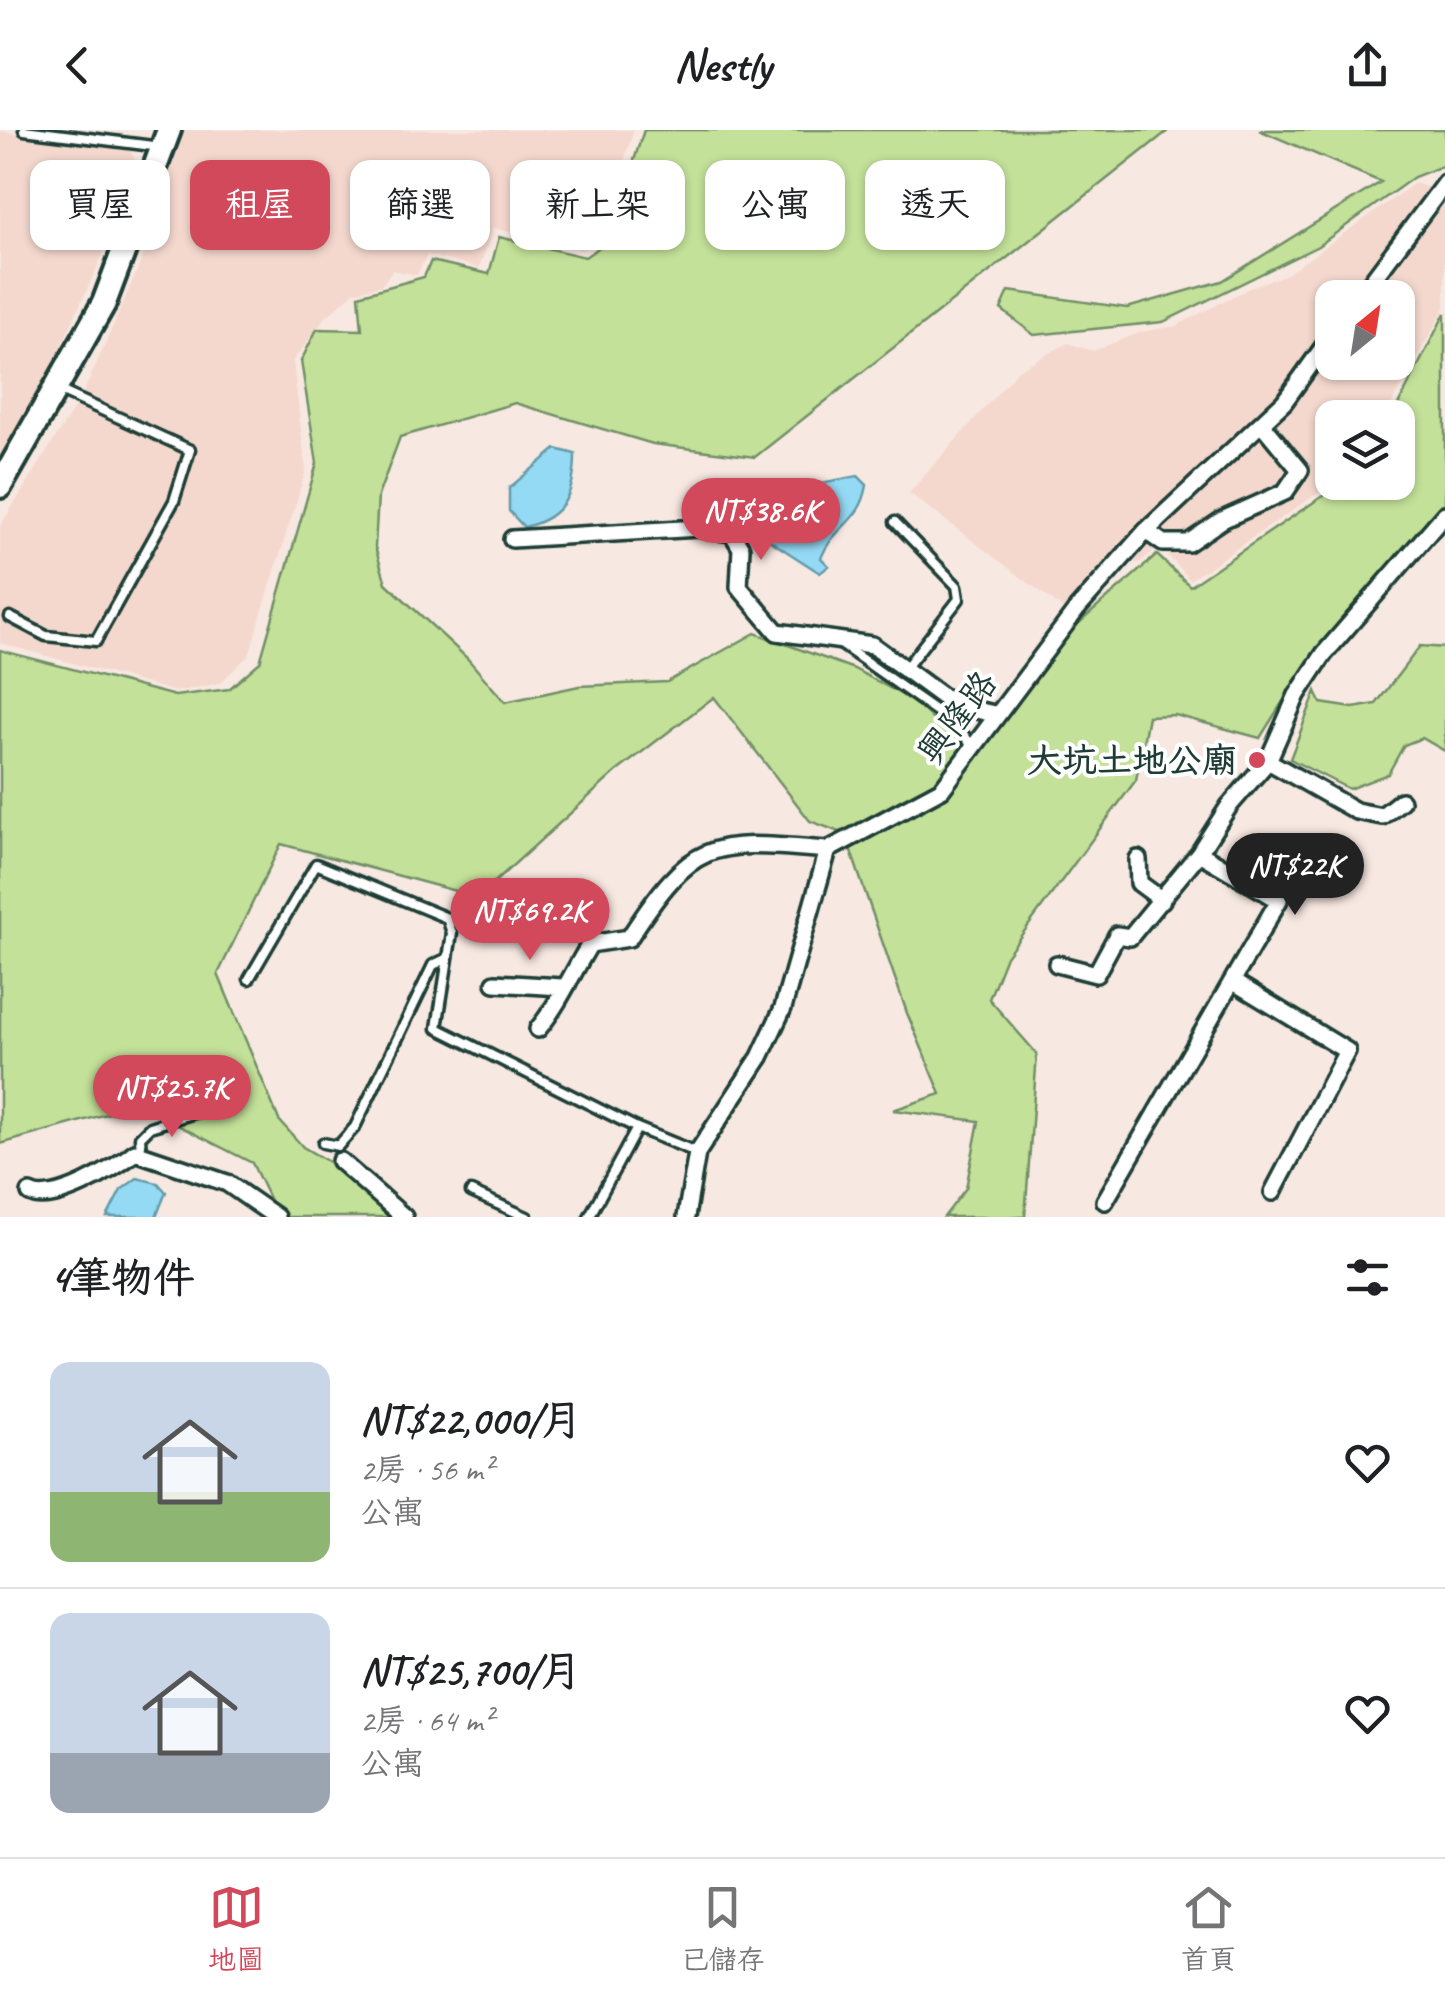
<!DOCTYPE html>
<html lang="zh-TW">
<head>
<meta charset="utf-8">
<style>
	body { margin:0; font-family:Caveat,"LXGW WenKai TC",sans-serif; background:#f6f6f6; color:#202124; height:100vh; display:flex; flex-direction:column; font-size:38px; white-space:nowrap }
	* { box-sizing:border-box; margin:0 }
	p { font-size:32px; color:#757577 }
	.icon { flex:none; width:55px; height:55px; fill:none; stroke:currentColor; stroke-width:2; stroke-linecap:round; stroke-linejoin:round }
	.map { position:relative; height:1087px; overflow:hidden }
	.sheet { display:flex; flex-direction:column; background:#fff; flex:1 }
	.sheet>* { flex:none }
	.hud { position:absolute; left:30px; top:30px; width:1385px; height:90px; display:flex; gap:20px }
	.needle { width:65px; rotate:30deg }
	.controls { position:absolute; left:1315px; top:150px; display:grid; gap:20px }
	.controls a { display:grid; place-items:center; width:100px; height:100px; border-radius:20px; background:#fff; box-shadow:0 2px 8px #0004; font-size:50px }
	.price { position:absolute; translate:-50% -85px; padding:0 22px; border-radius:35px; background:#d1495b; color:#fff; font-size:32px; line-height:65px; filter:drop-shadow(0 2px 5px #0008) }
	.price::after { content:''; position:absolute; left:50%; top:60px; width:30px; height:22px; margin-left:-15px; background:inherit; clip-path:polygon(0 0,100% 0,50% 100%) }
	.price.on { background:#222; color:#fff }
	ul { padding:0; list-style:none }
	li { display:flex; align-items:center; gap:30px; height:250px; padding:0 50px }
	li+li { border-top:2px solid #e0e0e0 }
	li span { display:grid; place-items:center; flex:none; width:280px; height:200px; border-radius:20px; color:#555 }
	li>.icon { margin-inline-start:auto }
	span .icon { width:120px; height:120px; fill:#fffc; stroke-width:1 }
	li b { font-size:42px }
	h2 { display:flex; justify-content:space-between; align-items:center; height:120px; padding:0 50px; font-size:42px }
	.pill { padding:0 35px; border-radius:20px; background:#fff; box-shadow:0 2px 8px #0004; font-size:35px; line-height:90px }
	.pill.on { background:#d1495b; color:#fff }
	header { display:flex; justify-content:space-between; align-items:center; height:130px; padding:0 50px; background:#fff; font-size:45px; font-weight:800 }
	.dock { display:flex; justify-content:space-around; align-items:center; height:140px; border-top:2px solid #e0e0e0; background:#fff; font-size:28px; color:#757577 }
	.dock a { display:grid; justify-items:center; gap:5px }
	.dock .on { color:#d1495b }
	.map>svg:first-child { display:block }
</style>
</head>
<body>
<header><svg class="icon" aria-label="back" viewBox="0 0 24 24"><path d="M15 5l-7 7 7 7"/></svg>Nestly<svg class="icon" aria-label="share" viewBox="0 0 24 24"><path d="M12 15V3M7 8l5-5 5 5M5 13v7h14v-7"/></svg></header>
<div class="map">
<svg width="1445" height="1087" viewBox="0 0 1445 1087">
	<rect width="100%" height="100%" fill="#f8e8e2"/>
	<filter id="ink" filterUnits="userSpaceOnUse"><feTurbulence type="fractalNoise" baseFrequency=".01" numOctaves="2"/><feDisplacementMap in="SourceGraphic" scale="20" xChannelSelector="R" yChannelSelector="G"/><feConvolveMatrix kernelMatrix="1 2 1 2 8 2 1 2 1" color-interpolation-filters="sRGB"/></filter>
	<g filter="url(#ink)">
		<path fill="#f4d8ce" d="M 179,0 L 634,0 L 598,109 L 582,119 L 493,98 L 479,138 L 427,125 L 417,145 L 392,140 L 382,155 L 354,162 L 324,189 L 293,231 L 306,340 L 249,525 L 220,553 L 176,562 L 0,513 L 0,396 L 83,264 L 146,120 Z
			M 0,1 L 131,21 L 140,43 L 45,252 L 0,329 Z
			M 1415,53 L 1431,59 L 1351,167 L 1332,168 L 1332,193 L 1280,265 L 1141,396 L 1066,481 L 909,363 L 1018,240 L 1068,213 L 1093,221 L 1141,202 L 1176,196 L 1253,156 L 1287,144 Z
			M 1445,73 L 1445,178 L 1384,287 L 1332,288 L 1333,353 L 1190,450 L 1165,422 L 1152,422 L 1138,434 L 1131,427 L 1273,292 L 1332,215 L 1332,232 L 1398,232 L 1398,168 L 1367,167 L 1423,93 Z"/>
		<path fill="#c3e199" stroke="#718f66" stroke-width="2.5" d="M 644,0 L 1169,0 L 755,327 L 653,314 L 515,273 L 400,307 L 378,366 L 375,417 L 386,453 L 467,528 L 505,572 L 579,556 L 667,552 L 755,503 L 854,539 L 912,570 L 941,597 L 979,615 L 1063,507 L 1157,425 L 1190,456 L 1342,353 L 1398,352 L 1398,288 L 1392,287 L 1445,183 L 1445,379 L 1310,528 L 1260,608 L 1175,585 L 1148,586 L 1136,650 L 1006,826 L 989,869 L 1037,924 L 1025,1087 L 944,1087 L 966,1058 L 979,991 L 893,980 L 941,964 L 907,883 L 845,704 L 810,691 L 714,567 L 616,642 L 478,767 L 281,714 L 218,844 L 279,990 L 303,1017 L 370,1056 L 391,1087 L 278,1087 L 252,1033 L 138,975 L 0,1014 L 0,520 L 175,566 L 229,559 L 260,532 L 317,333 L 301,231 L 317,199 L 362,200 L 359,165 L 424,147 L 431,131 L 489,144 L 499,107 L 585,127 L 607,112 Z
			M 1259,0 L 1445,0 L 1445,35 L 1414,47 L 1318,116 L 1163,192 L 1034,205 L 1001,179 L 1009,161 L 1127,178 L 1222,151 L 1381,52 Z
			M 1420,516 L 1445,518 L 1445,621 L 1422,608 L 1404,615 L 1388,644 L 1349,659 L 1290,629 L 1316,561 L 1321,573 L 1353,578 L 1376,574 Z"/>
		<path fill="#94daf5" stroke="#659ba8" stroke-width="2.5" d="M 556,319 L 575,324 C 575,363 564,388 524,397 L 509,381 L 509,358 Z
			M 858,346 L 867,355 C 861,393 834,395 821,428 L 829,436 L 820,443 L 758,403 L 763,385 L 783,360 Z
			M 137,1048 L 158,1053 L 166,1062 L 156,1087 L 107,1087 L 121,1060 Z"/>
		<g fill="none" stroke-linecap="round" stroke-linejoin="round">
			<defs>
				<path id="lane" d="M 24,0 L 161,17
					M 895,392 L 957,456 L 959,469 L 904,540
					M 10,487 L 46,506 L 96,511 L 174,371 L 190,320 L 58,260
					M 839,513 L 956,595 L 973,617
					M 249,849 L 316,734 L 447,788 L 452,803 L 437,898 L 637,998 L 696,1022
					M 323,1013 L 338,1016 L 355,997 L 433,835 L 446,829
					M 141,1023 L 140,1007 L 150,997 L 210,978
					M 471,1062 L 527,1087
					M 589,1087 L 637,998"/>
				<path id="street" d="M 1359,168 L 1445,53
					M 1146,401 L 1163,413 L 1188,413 L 1222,390 L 1285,362 L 1300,340 L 1262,294
					M 512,409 L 699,398 L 732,403 L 741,418 L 739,457 L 777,502 L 872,515 L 954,575 L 994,584
					M 1268,631 L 1356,681 L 1382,686 L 1401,671
					M 1199,723 L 1229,676 L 1268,631 L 1297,565 L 1324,524 L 1445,384
					M 1138,729 L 1139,753 L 1162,770
					M 1057,834 L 1096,844 L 1117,805 L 1130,807 L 1199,723 L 1279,770 L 1105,1071
					M 1234,852 L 1347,921 L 1273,1062
					M 495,853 L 562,857
					M 538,899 C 559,874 572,843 590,814 L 629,808 C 695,706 712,711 828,720
					M 340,1031 L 404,1087
					M 30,1063 C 52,1076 115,1039 135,1022 L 227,1053 L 276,1087
					M 686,1087 L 697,1023 L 760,927 L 783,878 L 828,720 L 942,659 L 1077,479 L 1146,401 L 1284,272 L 1332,205"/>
				<path id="secondary" d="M 0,356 L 104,173 L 169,0"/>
			</defs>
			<use href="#lane" stroke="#1f3d34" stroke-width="15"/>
			<use href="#street" stroke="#1f3d34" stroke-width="22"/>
			<use href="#secondary" stroke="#1f3d34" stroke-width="30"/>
			<use href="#lane" stroke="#fff" stroke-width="8"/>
			<use href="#street" stroke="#fff" stroke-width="15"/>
			<use href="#secondary" stroke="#fff" stroke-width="22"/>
		</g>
	</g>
	<circle fill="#d1495b" stroke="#fff" stroke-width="4" cx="1257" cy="630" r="10"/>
	<g text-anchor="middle" stroke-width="8" stroke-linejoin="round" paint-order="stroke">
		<g font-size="35" fill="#1f3d34" stroke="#fff">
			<text transform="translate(957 587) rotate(-53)" y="12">興隆路</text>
		</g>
		<g font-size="35" font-weight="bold" fill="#1f3d34" stroke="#fff" text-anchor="end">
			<text x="1237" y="642">大坑土地公廟</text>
		</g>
	</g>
</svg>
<div class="controls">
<a><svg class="needle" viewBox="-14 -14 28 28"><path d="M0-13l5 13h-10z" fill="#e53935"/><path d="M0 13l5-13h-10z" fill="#757577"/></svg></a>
<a><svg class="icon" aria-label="layers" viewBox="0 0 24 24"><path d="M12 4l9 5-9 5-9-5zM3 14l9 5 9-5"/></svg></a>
</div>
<b class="price" style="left:761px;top:433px">NT$38.6K</b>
<b class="price on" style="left:1295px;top:788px">NT$22K</b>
<b class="price" style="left:530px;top:833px">NT$69.2K</b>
<b class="price" style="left:172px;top:1010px">NT$25.7K</b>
<div class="hud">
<a class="pill">買屋</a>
<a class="pill on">租屋</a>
<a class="pill">篩選</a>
<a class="pill">新上架</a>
<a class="pill">公寓</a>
<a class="pill">透天</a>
</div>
</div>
<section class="sheet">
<h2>4筆物件<svg class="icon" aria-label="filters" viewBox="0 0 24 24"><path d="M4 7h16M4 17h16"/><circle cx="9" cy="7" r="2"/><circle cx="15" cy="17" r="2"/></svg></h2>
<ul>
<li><span style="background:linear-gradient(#c9d6e8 65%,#8fb573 0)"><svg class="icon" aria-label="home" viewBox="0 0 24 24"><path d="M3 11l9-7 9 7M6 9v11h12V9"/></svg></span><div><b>NT$22,000/月</b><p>2房 · 56 m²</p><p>公寓</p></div><svg class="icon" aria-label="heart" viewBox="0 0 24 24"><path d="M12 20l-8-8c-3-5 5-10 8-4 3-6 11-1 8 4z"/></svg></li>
<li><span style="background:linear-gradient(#c9d6e8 70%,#9aa5b1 0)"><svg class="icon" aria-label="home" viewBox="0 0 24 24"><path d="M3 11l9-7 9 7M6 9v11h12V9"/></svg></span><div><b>NT$25,700/月</b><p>2房 · 64 m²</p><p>公寓</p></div><svg class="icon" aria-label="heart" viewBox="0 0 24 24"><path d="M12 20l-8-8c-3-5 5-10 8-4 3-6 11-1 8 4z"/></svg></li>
</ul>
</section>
<nav class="dock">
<a class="on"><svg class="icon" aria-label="map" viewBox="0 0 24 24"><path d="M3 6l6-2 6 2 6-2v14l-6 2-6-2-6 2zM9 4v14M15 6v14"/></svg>地圖</a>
<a><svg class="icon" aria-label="saved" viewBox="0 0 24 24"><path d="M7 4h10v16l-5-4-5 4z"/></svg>已儲存</a>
<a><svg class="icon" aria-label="home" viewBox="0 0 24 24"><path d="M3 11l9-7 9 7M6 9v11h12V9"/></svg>首頁</a>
</nav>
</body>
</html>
